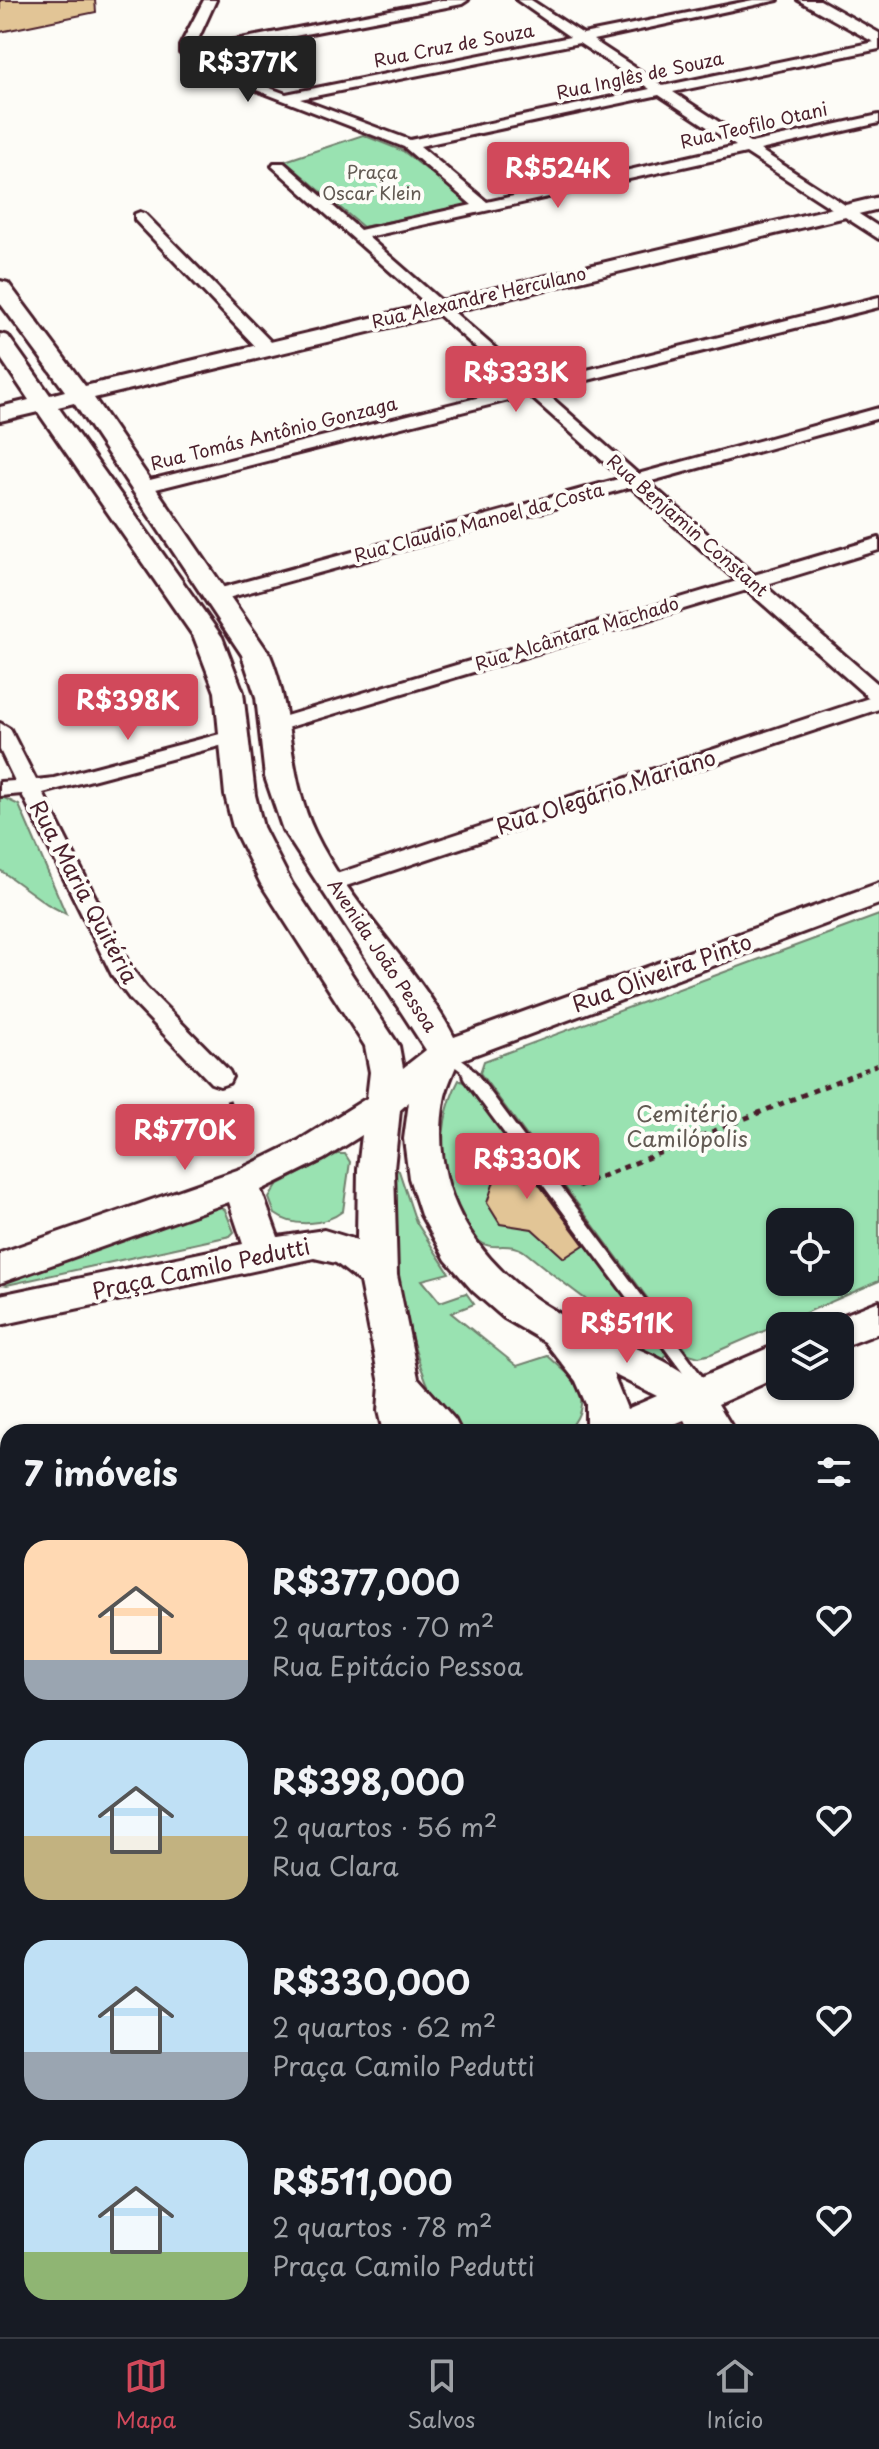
<!DOCTYPE html>
<html lang="pt">
<head>
<meta charset="utf-8">
<style>
	body { margin:0; font-family:"Playpen Sans",sans-serif; background:#20242c; color:#f1f3f6; height:100vh; display:flex; flex-direction:column; font-size:30px; white-space:nowrap }
	* { box-sizing:border-box; margin:0 }
	p { font-size:26px; color:#9ea1a6 }
	.icon { flex:none; width:44px; height:44px; fill:none; stroke:currentColor; stroke-width:2; stroke-linecap:round; stroke-linejoin:round }
	.map { position:relative; flex:1; overflow:hidden }
	.drawer { position:absolute; left:0px; top:1424px; width:880px; height:914px; display:flex; flex-direction:column; background:#171b24; border-radius:24px 24px 0 0; box-shadow:0 2px 6px #0004 }
	.drawer>* { flex:none }
	.buttons { position:absolute; left:766px; top:1208px; display:grid; gap:16px }
	.buttons a { display:grid; place-items:center; width:88px; height:88px; border-radius:16px; background:#171b24; box-shadow:0 2px 6px #0004; font-size:40px }
	.price { position:absolute; translate:-50% -68px; padding:0 18px; border-radius:8px; background:#d1495b; color:#fff; font-size:26px; line-height:52px; filter:drop-shadow(0 2px 4px #0008) }
	.price::after { content:''; position:absolute; left:50%; top:48px; width:24px; height:18px; margin-left:-12px; background:inherit; clip-path:polygon(0 0,100% 0,50% 100%) }
	.price.selected { background:#222; color:#fff }
	ul { padding:0; list-style:none }
	li { display:flex; align-items:center; gap:24px; height:200px; padding:0 24px }
	li span { display:grid; place-items:center; flex:none; width:224px; height:160px; border-radius:24px; color:#555 }
	li>.icon { margin-inline-start:auto }
	span .icon { width:96px; height:96px; fill:#fffc; stroke-width:1 }
	li b { font-size:34px }
	h2 { display:flex; justify-content:space-between; align-items:center; height:96px; padding:0 24px; font-size:34px }
	.tab-bar { display:flex; justify-content:space-around; align-items:center; height:112px; border-top:2px solid #363941; background:#171b24; font-size:22px; color:#9ea1a6 }
	.tab-bar a { display:grid; justify-items:center; gap:4px }
	.tab-bar .selected { color:#d1495b }
	.map>svg:first-child { display:block }
</style>
</head>
<body>
<div class="map">
<svg width="879" height="2337" viewBox="0 0 879 2337">
	<rect width="100%" height="100%" fill="#fdfcf7"/>
	<filter id="ink" filterUnits="userSpaceOnUse"><feTurbulence type="fractalNoise" baseFrequency=".0125" numOctaves="2"/><feDisplacementMap in="SourceGraphic" scale="16" xChannelSelector="R" yChannelSelector="G"/><feConvolveMatrix kernelMatrix="1 2 1 2 8 2 1 2 1" color-interpolation-filters="sRGB"/></filter>
	<g filter="url(#ink)">
		<path fill="#99e2b1" stroke="#72806e" stroke-width="2" fill-rule="evenodd" d="M 363,135 L 403,151 L 467,201 L 466,205 L 363,227 L 285,161 Z
			M 0,796 L 19,805 L 66,914 L 47,904 L 0,870 Z
			M 879,915 L 879,1281 L 711,1354 L 699,1357 L 689,1354 L 480,1073 L 484,1061 ZM 780,1222 L 840,1222 L 840,1282 L 780,1282 Z
			M 459,1080 L 467,1084 L 666,1354 L 663,1363 L 604,1335 L 608,1315 C 578,1295 552,1274 525,1252 C 509,1240 491,1252 479,1241 C 437,1203 433,1128 459,1080 Z
			M 337,1154 L 345,1154 L 350,1162 L 343,1211 C 325,1225 294,1228 275,1214 L 269,1198 L 277,1185 Z
			M 395,1169 L 399,1171 L 416,1222 L 449,1273 L 422,1280 L 440,1302 L 466,1293 L 474,1304 L 451,1313 L 517,1366 L 548,1356 L 578,1383 C 585,1403 581,1419 565,1432 C 546,1432 473,1437 461,1430 C 424,1411 399,1297 395,1257 C 392,1228 391,1200 390,1171 Z
			M 221,1207 L 225,1210 L 234,1232 L 230,1236 L 7,1285 L 2,1284 L 5,1280 Z"/>
		<path fill="#e2c596" stroke="#4a1f2b" stroke-width="2" d="M 0,0 L 95,0 L 96,12 L 0,32 Z
			M 506,1140 L 584,1245 L 564,1258 L 532,1229 L 500,1224 L 487,1203 L 498,1169 L 482,1146 Z"/>
		<g fill="none" stroke-linecap="round" stroke-linejoin="round">
			<defs>
				<path id="lane-far2" d="M 445,1053 L 464,1067 L 472,1078"/>
				<path id="lane-far1" d="M 470,1076 L 704,1390"/>
				<path id="lane" d="M 872,1880 L 879,1878"/>
				<path id="street" d="M 204,0 L 216,0 L 194,48 L 442,0 L 468,0 L 462,4 L 196,55 L 220,69 L 286,94 L 570,37 L 517,0 L 531,0 L 583,34 L 753,0 L 778,0 L 593,40 L 663,86 L 879,41 L 879,49 L 673,92 L 751,143 L 879,115 L 879,123 L 760,150 L 879,227 L 879,239 L 746,153 L 368,237 L 535,383 L 879,297 L 879,307 L 544,391 L 638,474 L 879,408 L 879,418 L 648,482 L 754,575 L 879,538 L 879,550 L 764,585 L 879,685 L 879,709 L 340,888 L 324,888 L 321,883 L 324,878 L 869,698 L 747,590 L 283,729 L 269,729 L 266,725 L 269,721 L 737,581 L 631,487 L 224,599 L 210,599 L 207,595 L 210,591 L 622,478 L 529,395 L 144,492 L 138,491 L 135,487 L 138,483 L 520,387 L 272,166 L 274,163 L 284,163 L 360,230 L 472,205 L 404,147 L 192,65 L 180,53 L 180,46 ZM 579,43 L 650,89 L 410,140 L 300,99 ZM 659,95 L 736,146 L 487,202 L 420,146 Z
					M 140,212 L 145,214 L 273,344 L 275,348 L 273,352 L 261,352 L 135,220 L 135,214 Z
					M 0,723 L 10,729 L 36,780 L 54,778 L 235,730 L 246,736 L 242,740 L 43,793 L 130,966 L 146,987 L 229,1071 L 232,1077 L 229,1083 L 220,1086 L 211,1083 L 130,999 L 112,975 L 22,794 L 0,796 L 0,782 L 15,781 L 0,750 Z
					M 0,1488 L 8,1491 L 8,1572 L 0,1569 Z
					M 8,2176 L 8,2214 L 0,2216 L 0,2178 Z
					M 98,2330 L 138,2330 L 139,2337 L 99,2337 Z"/>
				<path id="secondary" d="M 798,0 L 820,0 L 879,33 L 879,45 Z
					M 879,197 L 879,209 L 94,398 L 270,655 C 294,713 287,776 315,833 C 350,906 417,965 454,1037 L 879,883 L 879,904 L 458,1061 C 453,1074 446,1088 444,1101 C 427,1197 485,1275 568,1318 C 609,1339 657,1352 694,1380 L 780,1343 L 780,1376 L 718,1404 L 735,1432 L 692,1432 L 684,1420 L 656,1432 L 586,1432 L 586,1404 L 576,1381 L 545,1342 L 504,1318 L 473,1291 L 446,1260 L 421,1215 L 409,1178 L 404,1139 L 409,1102 L 400,1110 L 394,1169 L 397,1275 L 418,1378 L 455,1420 L 461,1432 L 383,1432 L 378,1411 L 380,1384 L 360,1282 L 336,1263 L 314,1258 L 0,1325 L 0,1295 L 243,1244 L 229,1202 L 0,1283 L 0,1253 L 243,1168 L 298,1141 L 367,1098 L 370,1072 L 365,1046 L 261,884 L 233,827 L 225,795 L 215,692 L 194,637 L 38,412 L 0,421 L 0,407 L 29,400 L 0,357 L 0,334 L 8,336 L 50,395 L 65,391 L 0,303 L 0,281 L 8,283 L 85,386 ZM 74,403 L 242,655 L 256,697 L 265,777 L 283,830 L 426,1050 L 403,1068 L 399,1046 L 292,884 L 263,827 L 255,795 L 243,692 L 222,637 L 58,407 ZM 362,1135 L 358,1169 L 357,1240 L 324,1230 L 278,1237 L 261,1190 L 324,1159 ZM 613,1374 L 657,1396 L 627,1409 Z
					M 879,1301 L 879,1333 L 840,1348 L 840,1326 L 824,1326 L 826,1322 Z
					M 872,1629 L 879,1632 L 879,1678 L 872,1675 Z
					M 649,2330 L 703,2330 L 705,2337 L 651,2337 Z"/>
			</defs>
			<use href="#lane-far2" stroke="#4a1f2b" stroke-width="15"/>
			<use href="#lane-far1" stroke="#4a1f2b" stroke-width="19"/>
			<use href="#lane" stroke="#4a1f2b" stroke-width="22"/>
			<use href="#street" stroke="#4a1f2b" stroke-width="6"/>
			<use href="#secondary" stroke="#4a1f2b" stroke-width="6"/>
			<path stroke="#4a1f2b" stroke-width="4" stroke-dasharray="5 5" stroke-linecap="butt" d="M 845,1078 L 879,1064"/>
			<path stroke="#4a1f2b" stroke-width="5" stroke-dasharray="6 6" stroke-linecap="butt" d="M 228,1100 L 246,1151
				M 578,1186 L 850,1076"/>
			<use href="#lane-far2" stroke="#fdfcf7" stroke-width="10"/>
			<use href="#lane-far1" stroke="#fdfcf7" stroke-width="13"/>
			<use href="#lane" stroke="#fdfcf7" stroke-width="16"/>
			<use href="#street" fill="#fdfcf7" fill-rule="evenodd"/>
			<use href="#secondary" fill="#fdfcf7" fill-rule="evenodd"/>
		</g>
	</g>
	<g text-anchor="middle" stroke-width="8" stroke-linejoin="round" paint-order="stroke">
		<g font-size="18" fill="#4a1f2b" stroke="#fdfcf7">
			<text transform="translate(454 46) rotate(-11)" y="6">Rua Cruz de Souza</text>
			<text transform="translate(640 76) rotate(-12)" y="6">Rua Inglês de Souza</text>
			<text transform="translate(754 126) rotate(-13)" y="6">Rua Teofilo Otani</text>
			<text transform="translate(479 298) rotate(-13)" y="6">Rua Alexandre Herculano</text>
			<text transform="translate(274 434) rotate(-14)" y="6">Rua Tomás Antônio Gonzaga</text>
			<text transform="translate(479 523) rotate(-15)" y="6">Rua Claudio Manoel da Costa</text>
			<text transform="translate(687 526) rotate(41)" y="6">Rua Benjamin Constant</text>
			<text transform="translate(577 634) rotate(-17)" y="6">Rua Alcântara Machado</text>
			<text transform="translate(382 956) rotate(56)" y="6">Avenida João Pessoa</text>
		</g>
		<g font-size="18" fill="#625a53" stroke="#fdfcf7">
			<text x="372" y="179">Praça<tspan x="372" dy="21">Oscar Klein</tspan></text>
		</g>
		<g font-size="22" fill="#4a1f2b" stroke="#fdfcf7">
			<text transform="translate(606 792) rotate(-18)" y="8">Rua Olegário Mariano</text>
			<text transform="translate(84 892) rotate(62)" y="8">Rua Maria Quitéria</text>
			<text transform="translate(662 973) rotate(-20)" y="8">Rua Oliveira Pinto</text>
			<text transform="translate(201 1269) rotate(-12)" y="8">Praça Camilo Pedutti</text>
		</g>
		<g font-size="22" fill="#625a53" stroke="#fdfcf7">
			<text x="687" y="1122">Cemitério<tspan x="687" dy="25">Camilópolis</tspan></text>
		</g>
	</g>
</svg>
<div class="buttons">
<a><svg class="icon" aria-label="locate" viewBox="0 0 24 24"><circle cx="12" cy="12" r="6"/><path d="M12 2v4M12 18v4M2 12h4M18 12h4"/></svg></a>
<a><svg class="icon" aria-label="layers" viewBox="0 0 24 24"><path d="M12 4l9 5-9 5-9-5zM3 14l9 5 9-5"/></svg></a>
</div>
<b class="price selected" style="left:248px;top:104px">R$377K</b>
<b class="price" style="left:558px;top:210px">R$524K</b>
<b class="price" style="left:516px;top:414px">R$333K</b>
<b class="price" style="left:128px;top:742px">R$398K</b>
<b class="price" style="left:185px;top:1172px">R$770K</b>
<b class="price" style="left:527px;top:1201px">R$330K</b>
<b class="price" style="left:627px;top:1365px">R$511K</b>
<section class="drawer">
<h2>7 imóveis<svg class="icon" aria-label="filters" viewBox="0 0 24 24"><path d="M4 7h16M4 17h16"/><circle cx="9" cy="7" r="2"/><circle cx="15" cy="17" r="2"/></svg></h2>
<ul>
<li><span style="background:linear-gradient(#ffd9b3 75%,#9aa5b1 0)"><svg class="icon" aria-label="home" viewBox="0 0 24 24"><path d="M3 11l9-7 9 7M6 9v11h12V9"/></svg></span><div><b>R$377,000</b><p>2 quartos · 70 m²</p><p>Rua Epitácio Pessoa</p></div><svg class="icon" aria-label="heart" viewBox="0 0 24 24"><path d="M12 20l-8-8c-3-5 5-10 8-4 3-6 11-1 8 4z"/></svg></li>
<li><span style="background:linear-gradient(#bfe0f5 60%,#c2b280 0)"><svg class="icon" aria-label="home" viewBox="0 0 24 24"><path d="M3 11l9-7 9 7M6 9v11h12V9"/></svg></span><div><b>R$398,000</b><p>2 quartos · 56 m²</p><p>Rua Clara</p></div><svg class="icon" aria-label="heart" viewBox="0 0 24 24"><path d="M12 20l-8-8c-3-5 5-10 8-4 3-6 11-1 8 4z"/></svg></li>
<li><span style="background:linear-gradient(#bfe0f5 70%,#9aa5b1 0)"><svg class="icon" aria-label="home" viewBox="0 0 24 24"><path d="M3 11l9-7 9 7M6 9v11h12V9"/></svg></span><div><b>R$330,000</b><p>2 quartos · 62 m²</p><p>Praça Camilo Pedutti</p></div><svg class="icon" aria-label="heart" viewBox="0 0 24 24"><path d="M12 20l-8-8c-3-5 5-10 8-4 3-6 11-1 8 4z"/></svg></li>
<li><span style="background:linear-gradient(#bfe0f5 70%,#8fb573 0)"><svg class="icon" aria-label="home" viewBox="0 0 24 24"><path d="M3 11l9-7 9 7M6 9v11h12V9"/></svg></span><div><b>R$511,000</b><p>2 quartos · 78 m²</p><p>Praça Camilo Pedutti</p></div><svg class="icon" aria-label="heart" viewBox="0 0 24 24"><path d="M12 20l-8-8c-3-5 5-10 8-4 3-6 11-1 8 4z"/></svg></li>
</ul>
</section>
</div>
<nav class="tab-bar">
<a class="selected"><svg class="icon" aria-label="map" viewBox="0 0 24 24"><path d="M3 6l6-2 6 2 6-2v14l-6 2-6-2-6 2zM9 4v14M15 6v14"/></svg>Mapa</a>
<a><svg class="icon" aria-label="saved" viewBox="0 0 24 24"><path d="M7 4h10v16l-5-4-5 4z"/></svg>Salvos</a>
<a><svg class="icon" aria-label="home" viewBox="0 0 24 24"><path d="M3 11l9-7 9 7M6 9v11h12V9"/></svg>Início</a>
</nav>
</body>
</html>
